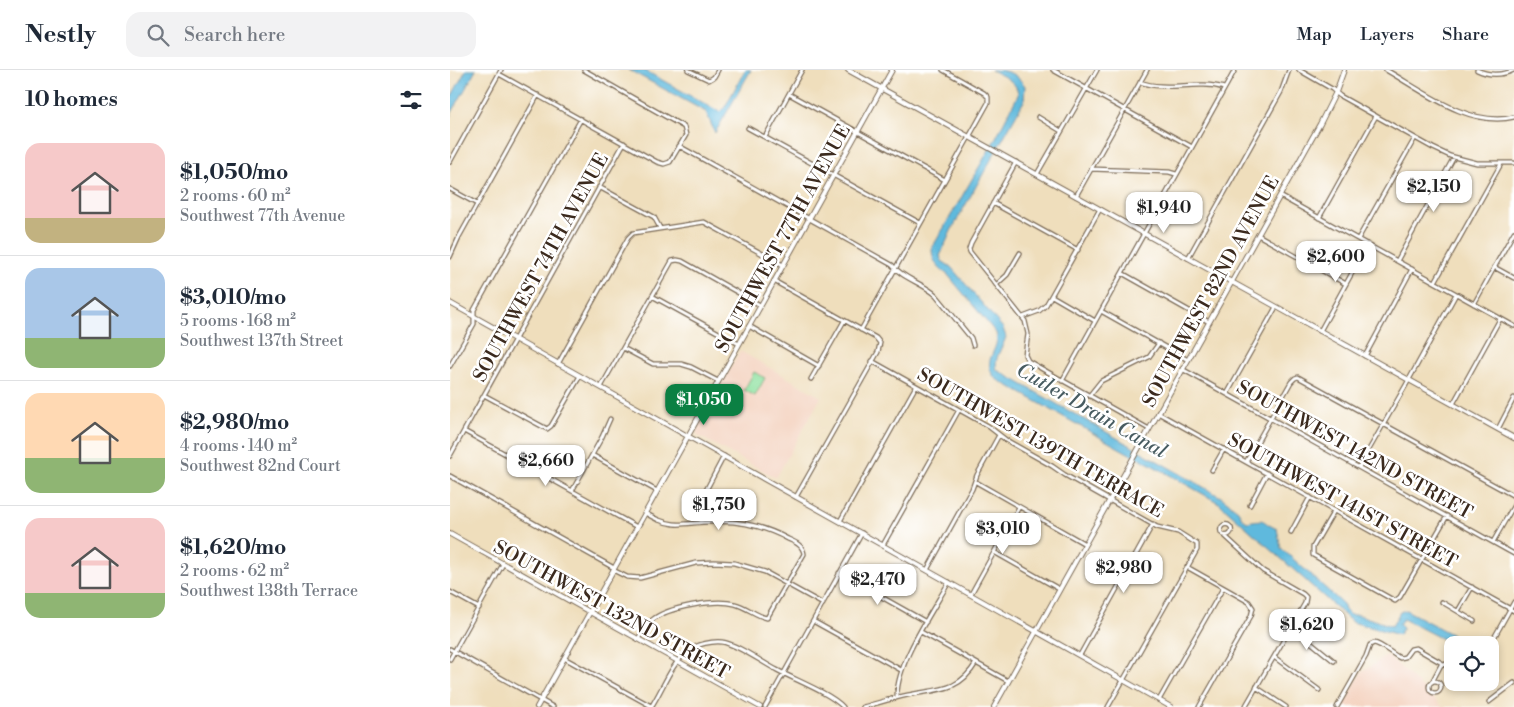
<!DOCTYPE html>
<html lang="en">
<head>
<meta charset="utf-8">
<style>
	body { margin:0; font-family:"Libre Bodoni",serif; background:#f2f2f3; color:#1f2937; height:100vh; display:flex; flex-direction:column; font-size:19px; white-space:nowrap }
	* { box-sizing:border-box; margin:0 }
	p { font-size:16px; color:#747a83 }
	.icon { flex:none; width:28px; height:28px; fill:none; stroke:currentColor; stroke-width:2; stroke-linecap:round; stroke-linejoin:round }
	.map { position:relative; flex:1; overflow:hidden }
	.sheet { display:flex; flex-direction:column; background:#fff; width:450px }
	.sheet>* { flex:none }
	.controls { position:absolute; left:994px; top:566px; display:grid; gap:10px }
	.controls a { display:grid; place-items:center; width:55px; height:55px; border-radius:10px; background:#fff; box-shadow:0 2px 8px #0003; font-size:25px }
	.price { position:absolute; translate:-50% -42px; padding:0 11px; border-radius:10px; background:#fff; color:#222; font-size:16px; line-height:32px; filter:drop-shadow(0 1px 2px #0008) }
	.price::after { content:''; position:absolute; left:50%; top:30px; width:15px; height:11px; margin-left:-8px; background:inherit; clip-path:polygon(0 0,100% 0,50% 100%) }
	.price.on { background:#0b8043; color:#fff }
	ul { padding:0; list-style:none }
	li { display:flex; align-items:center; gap:15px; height:125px; padding:0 25px }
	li+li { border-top:1px solid #e0e1e3 }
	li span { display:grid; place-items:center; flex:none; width:140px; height:100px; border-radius:15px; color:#555 }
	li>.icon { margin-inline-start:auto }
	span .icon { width:60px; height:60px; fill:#fffc; stroke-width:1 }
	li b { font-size:21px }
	h2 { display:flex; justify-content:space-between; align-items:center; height:60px; padding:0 25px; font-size:21px }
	header { display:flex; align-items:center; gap:30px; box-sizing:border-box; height:70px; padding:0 25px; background:#fff; border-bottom:1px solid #e0e1e3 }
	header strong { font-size:24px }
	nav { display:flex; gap:28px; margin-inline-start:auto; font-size:18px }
	.search { width:350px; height:45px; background:#f2f2f3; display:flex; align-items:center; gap:12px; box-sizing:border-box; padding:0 18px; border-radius:15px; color:#747a83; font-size:19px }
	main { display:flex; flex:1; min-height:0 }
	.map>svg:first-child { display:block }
</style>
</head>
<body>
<header>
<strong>Nestly</strong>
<div class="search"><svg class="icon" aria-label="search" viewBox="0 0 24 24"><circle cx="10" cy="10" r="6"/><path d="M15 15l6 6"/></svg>Search here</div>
<nav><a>Map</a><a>Layers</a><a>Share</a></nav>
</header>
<main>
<section class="sheet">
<h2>10 homes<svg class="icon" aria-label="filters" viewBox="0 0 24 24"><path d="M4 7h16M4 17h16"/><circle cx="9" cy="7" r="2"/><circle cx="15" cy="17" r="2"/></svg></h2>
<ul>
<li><span style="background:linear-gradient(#f6c9c9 75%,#c2b280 0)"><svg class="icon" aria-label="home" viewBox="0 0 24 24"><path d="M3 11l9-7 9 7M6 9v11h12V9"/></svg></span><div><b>$1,050/mo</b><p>2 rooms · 60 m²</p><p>Southwest 77th Avenue</p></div></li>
<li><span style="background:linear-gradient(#a9c7e8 70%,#8fb573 0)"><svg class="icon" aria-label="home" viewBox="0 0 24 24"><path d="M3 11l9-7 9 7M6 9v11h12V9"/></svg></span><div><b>$3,010/mo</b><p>5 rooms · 168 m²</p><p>Southwest 137th Street</p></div></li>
<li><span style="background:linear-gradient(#ffd9b3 65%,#8fb573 0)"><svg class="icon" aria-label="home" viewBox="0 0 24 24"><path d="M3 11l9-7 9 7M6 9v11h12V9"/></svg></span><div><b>$2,980/mo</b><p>4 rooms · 140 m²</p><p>Southwest 82nd Court</p></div></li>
<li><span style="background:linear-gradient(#f6c9c9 75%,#8fb573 0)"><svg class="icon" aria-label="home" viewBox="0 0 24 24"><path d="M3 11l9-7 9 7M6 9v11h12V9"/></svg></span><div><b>$1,620/mo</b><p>2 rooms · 62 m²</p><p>Southwest 138th Terrace</p></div></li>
</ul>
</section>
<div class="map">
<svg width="1064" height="637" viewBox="0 0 1064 637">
	<rect width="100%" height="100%" fill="#fff"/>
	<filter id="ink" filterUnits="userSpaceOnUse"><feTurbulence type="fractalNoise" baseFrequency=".02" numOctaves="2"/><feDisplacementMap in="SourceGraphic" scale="10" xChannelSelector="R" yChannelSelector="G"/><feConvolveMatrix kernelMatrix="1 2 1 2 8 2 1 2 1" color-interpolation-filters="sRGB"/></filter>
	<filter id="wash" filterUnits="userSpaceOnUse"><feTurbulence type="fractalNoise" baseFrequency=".0096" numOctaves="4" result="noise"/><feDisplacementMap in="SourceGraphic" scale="20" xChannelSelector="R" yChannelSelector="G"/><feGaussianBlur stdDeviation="1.12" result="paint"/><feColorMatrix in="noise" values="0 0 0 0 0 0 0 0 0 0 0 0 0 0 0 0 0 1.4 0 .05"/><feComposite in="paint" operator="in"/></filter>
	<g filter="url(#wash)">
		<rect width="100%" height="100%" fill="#efdebc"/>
		<path fill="#f4d3c0" d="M 290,281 L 371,327 L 326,408 L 247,365 L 246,360 Z
			M 937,585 L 993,637 L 891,637 L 911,603 Z"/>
		<path fill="#8fe1a0" stroke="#65865f" d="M 304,302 L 315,308 L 305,326 L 294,320 Z"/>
		<path fill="#5fb9dd" stroke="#4d727e" d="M 16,0 L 26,0 L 0,46 L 0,29 Z
			M 179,0 L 194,0 L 270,42 L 275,37 L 295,0 L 301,0 L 265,63 L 256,42 Z
			M 541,0 C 557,0 566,3 575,16 L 574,31 L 501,161 L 490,186 L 492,191 L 501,197 L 553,258 L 556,267 C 553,277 543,289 547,300 L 771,427 L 788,440 L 792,448 L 797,452 C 819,448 809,451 827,459 L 831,478 L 893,534 L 895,540 L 900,545 L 909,545 L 942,556 L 950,542 L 956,540 L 1021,575 L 1004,575 L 953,549 L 949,554 L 953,558 L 949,565 L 902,552 L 769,433 L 691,389 L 687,388 L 546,309 C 529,290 551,281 546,263 L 498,205 C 487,197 482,192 482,178 L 543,73 L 568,25 C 568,11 552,6 541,0 Z"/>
	</g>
	<g filter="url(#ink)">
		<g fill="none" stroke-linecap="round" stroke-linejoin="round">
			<defs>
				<path id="minor" d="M 238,0 L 259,10 L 264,7 L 268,0
					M 603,0 L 742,77
					M 849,0 L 882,19 L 890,26 L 983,78 L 1000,86 L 1027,93 L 1064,93
					M 936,0 C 973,21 1019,58 1064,47
					M 1027,0 C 1040,6 1051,6 1064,0
					M 49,4 L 207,92 L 214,94 L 220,92 L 236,65 L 234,57 L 134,0
					M 690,12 C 716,22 747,10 774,18
					M 339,24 L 495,110
					M 588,47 L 611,61
					M 298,58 L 470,153
					M 315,67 L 352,0
					M 229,76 L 442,195 C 453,209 473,213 486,225 L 521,268 L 523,275
					M 0,92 L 51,0
					M 566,92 L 521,173 L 519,179 L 520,182 L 575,251 L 578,264 L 575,285 L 578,291 L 699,359
					M 641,99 L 719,102 L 726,104
					M 587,104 L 647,0
					M 149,117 L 204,147 L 210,158
					M 0,119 L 27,134
					M 626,126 L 697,0
					M 830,126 L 1064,256
					M 543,133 L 628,180
					M 869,148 L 926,46
					M 808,165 L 896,214
					M 908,169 L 965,68
					M 0,187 L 9,167 L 88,25
					M 738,188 L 831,22 L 839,0
					M 947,191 L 1004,87
					M 1044,197 L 1064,208
					M 672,203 L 759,252
					M 324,211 L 426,268 L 430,273 L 428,282 L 346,427
					M 985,212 L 1051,94
					M 546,215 L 557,205 L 570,183
					M 202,226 L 289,274
					M 602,226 L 645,251
					M 1024,234 L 1064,162
					M 651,241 L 738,290
					M 573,247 L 589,241 L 596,235 L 650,139
					M 299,256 L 369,296
					M 411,260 L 538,33 L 538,27 L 534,23 L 493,0
					M 870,261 L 918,174
					M 173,278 L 203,294 L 231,294 L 241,297 L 268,311
					M 915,286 L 962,199
					M 422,291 L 538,356 L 556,370 L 602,396 L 615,405 L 707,457 L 728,462 L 747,474 L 747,480 L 658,637
					M 108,294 L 178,168 L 183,163 L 254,152 L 333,195
					M 0,296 L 24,254 L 24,240 L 131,49
					M 732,299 L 1064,484
					M 361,309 L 394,251
					M 612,311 L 785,0
					M 151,317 L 222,191 L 227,190 L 232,191 L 310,235
					M 777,324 L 826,237
					M 34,325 L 97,359 L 101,356 L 130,306
					M 639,326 L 651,311 L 699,287 L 709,273
					M 1003,334 L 1050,249
					M 708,343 L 1064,541
					M 1048,359 L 1064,328
					M 14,361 L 187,457
					M 142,385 L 207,421
					M 0,386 L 174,73
					M 796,392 L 841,312 L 845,308 L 848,307 L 1064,426
					M 909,397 L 956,315 L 1006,224
					M 762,400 L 774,379
					M 0,406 L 164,498
					M 526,412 L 635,474
					M 122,421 L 152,367 L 160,349
					M 800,435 L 817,403
					M 884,441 L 863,477 L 863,485 L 945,531 L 950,527 L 997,446
					M 390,451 L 466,316
					M 251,452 L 254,424 L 274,386
					M770.5 460a5.5 5.5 0 1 1 11 0a5.5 5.5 0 1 1-11 0Z
					M 841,462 L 860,427
					M 775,466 L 813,501 L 853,524 L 856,527 L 855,533 L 795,637
					M 1043,472 L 1064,435
					M 433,475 L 509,340
					M 544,482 L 609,519
					M 737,497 L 799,532 L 803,538 L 801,546 L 749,637
					M 163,500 L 177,507 L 190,508 L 246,493 L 264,492 L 284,493 L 315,502 L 373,534
					M 477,500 L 522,419 L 527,405 L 549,365
					M 389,503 L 476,552
					M 0,522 L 29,538
					M 521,524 L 569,437
					M 992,532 L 1024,551
					M 1008,541 L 1022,517
					M 363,551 L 451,600
					M 841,556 L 884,591
					M 471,562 L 558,611
					M 188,569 C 192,562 196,555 202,550 C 218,537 265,529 285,534 C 297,537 306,546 317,548 L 354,484 C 353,475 345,472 338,469 C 314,456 286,450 259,452 C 247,452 235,455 224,454 C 213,453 204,448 195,443
					M 1040,575 L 1064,532
					M 0,579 L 103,637
					M 630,585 L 703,454
					M 824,587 L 869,620
					M 114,588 L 201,636
					M 0,589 L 53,494
					M979 617a6 6 0 1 1 12 0a6 6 0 1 1-12 0Z
					M 982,612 L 992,593
					M 806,617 L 836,637
					M 447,627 C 446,594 482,542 499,512
					M 709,630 L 773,518
					M 1039,632 L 1064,613
					M 201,637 C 213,619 221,593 239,580 C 248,574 262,571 272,572 C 287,574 313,593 327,600 C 345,610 380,623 393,637
					M 315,637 L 412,463
					M 413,637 C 428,633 443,628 458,625 C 488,619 509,622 526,593
					M 887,637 L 916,586 L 920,575 L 924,573 C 931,574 942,584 950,588 L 955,587 L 961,579 L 966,578 L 1002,599"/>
				<path id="tertiary" d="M 398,0 L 1064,368
					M 0,233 L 721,637
					M 0,464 L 310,637
					M 87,637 L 442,0
					M 544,637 L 870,54 L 886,22 L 894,0"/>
			</defs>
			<use href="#minor" stroke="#7a6955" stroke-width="5.5"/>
			<use href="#tertiary" stroke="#7a6955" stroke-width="6"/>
			<use href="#minor" stroke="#fff" stroke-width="3"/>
			<use href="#tertiary" stroke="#fff" stroke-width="4"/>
		</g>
	</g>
	<g text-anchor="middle" stroke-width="5" stroke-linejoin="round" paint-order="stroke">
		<g font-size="19" fill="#3b2a1e" stroke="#fff">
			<text transform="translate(332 168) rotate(-61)" y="7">SOUTHWEST 77TH AVENUE</text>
			<text transform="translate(90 197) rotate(-61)" y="7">SOUTHWEST 74TH AVENUE</text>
			<text transform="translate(760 221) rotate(-61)" y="7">SOUTHWEST 82ND AVENUE</text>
			<text transform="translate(591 372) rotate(30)" y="7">SOUTHWEST 139TH TERRACE</text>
			<text transform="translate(905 379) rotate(29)" y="7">SOUTHWEST 142ND STREET</text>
			<text transform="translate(893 430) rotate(29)" y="7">SOUTHWEST 141ST STREET</text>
			<text transform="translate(162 539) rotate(29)" y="7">SOUTHWEST 132ND STREET</text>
		</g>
		<g font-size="20" font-style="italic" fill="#485c61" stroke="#fff">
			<text transform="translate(642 340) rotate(30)" y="7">Cutler Drain Canal</text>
		</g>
	</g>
</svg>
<div class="controls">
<a><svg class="icon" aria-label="locate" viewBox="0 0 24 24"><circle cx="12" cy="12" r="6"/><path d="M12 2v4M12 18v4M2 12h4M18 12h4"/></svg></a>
</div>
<b class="price" style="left:984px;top:143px">$2,150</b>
<b class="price" style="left:714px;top:164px">$1,940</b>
<b class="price" style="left:886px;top:213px">$2,600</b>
<b class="price on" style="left:254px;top:356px">$1,050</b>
<b class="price" style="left:96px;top:417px">$2,660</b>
<b class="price" style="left:269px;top:461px">$1,750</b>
<b class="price" style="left:553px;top:485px">$3,010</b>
<b class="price" style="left:674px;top:524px">$2,980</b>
<b class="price" style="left:428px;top:536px">$2,470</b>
<b class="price" style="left:857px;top:581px">$1,620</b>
</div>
</main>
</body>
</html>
